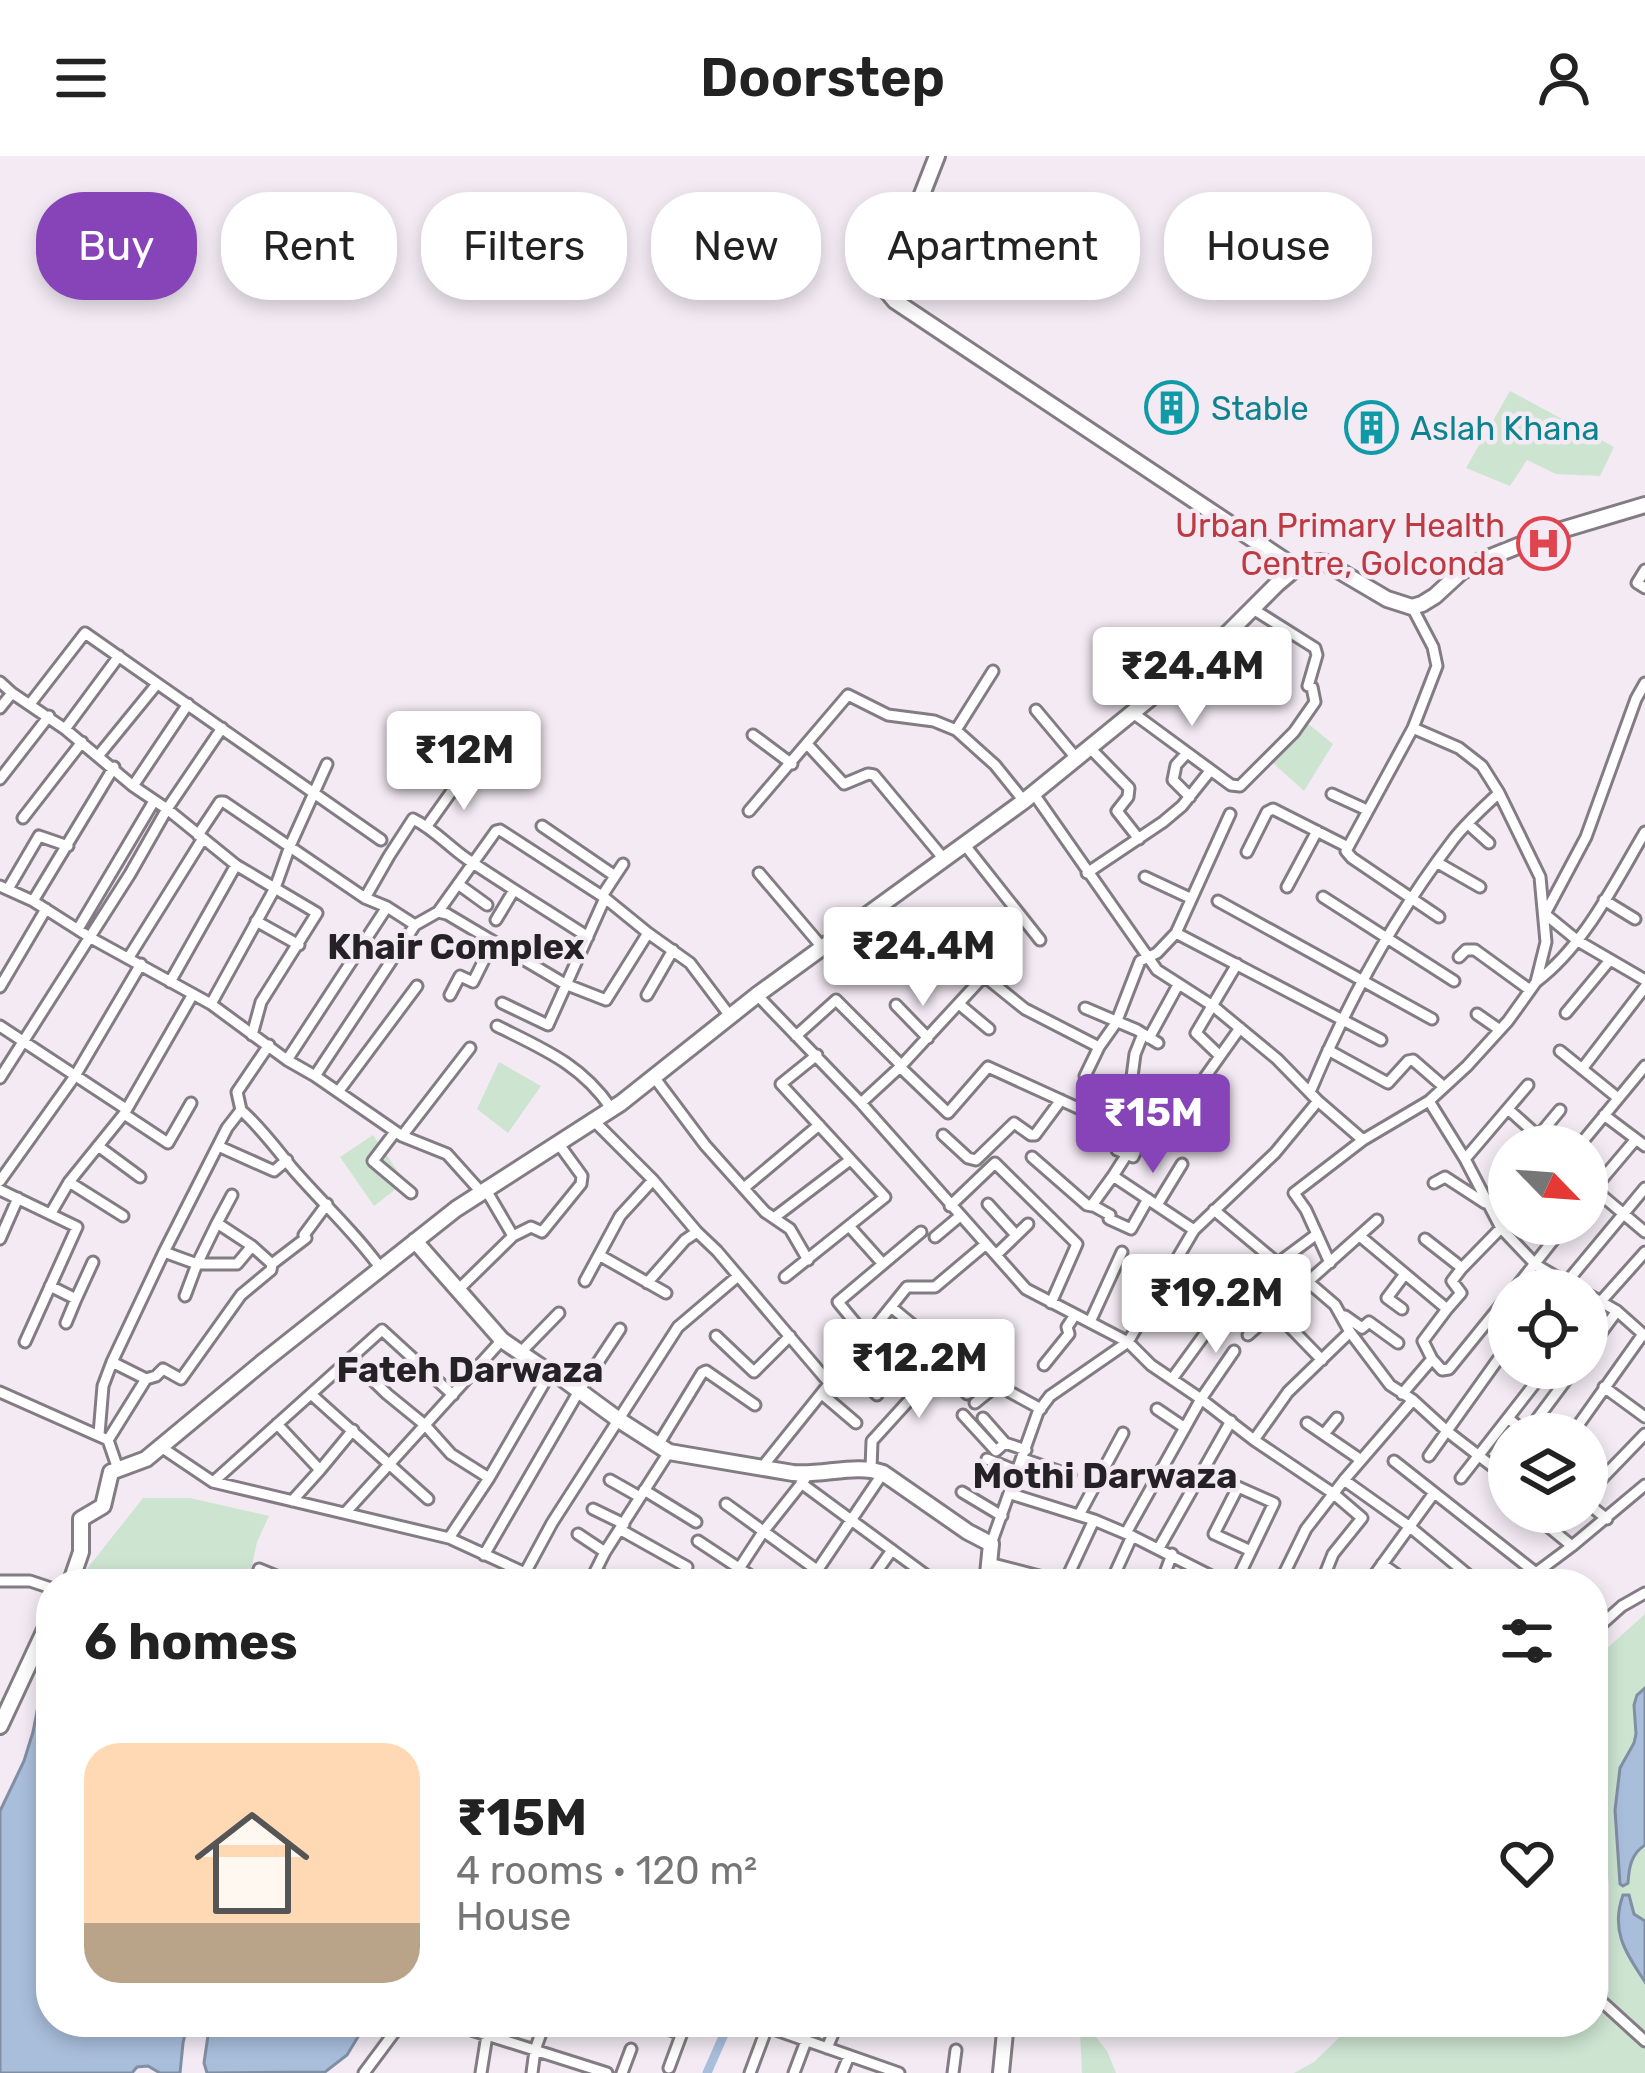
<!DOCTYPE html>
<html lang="en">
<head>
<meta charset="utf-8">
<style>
	body { margin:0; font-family:Rubik,sans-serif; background:#f2f2f2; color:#222; height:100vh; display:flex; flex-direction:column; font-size:45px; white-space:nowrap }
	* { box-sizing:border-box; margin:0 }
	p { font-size:39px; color:#767676 }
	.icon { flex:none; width:66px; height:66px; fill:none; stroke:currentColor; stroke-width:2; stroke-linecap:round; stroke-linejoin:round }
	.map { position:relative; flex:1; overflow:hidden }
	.details { position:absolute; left:36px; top:1413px; width:1572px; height:468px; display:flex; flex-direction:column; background:#fff; border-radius:48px; box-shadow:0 6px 18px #0003 }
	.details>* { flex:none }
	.banner { position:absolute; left:36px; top:36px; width:1575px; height:108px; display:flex; gap:24px }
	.needle { width:78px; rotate:115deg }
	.controls { position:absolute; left:1488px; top:969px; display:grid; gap:24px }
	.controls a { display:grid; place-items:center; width:120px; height:120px; border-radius:50%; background:#fff; box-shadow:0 6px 18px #0003; font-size:60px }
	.price { position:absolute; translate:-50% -102px; padding:0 27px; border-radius:12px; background:#fff; color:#222; font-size:39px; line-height:78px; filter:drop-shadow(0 3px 6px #0008) }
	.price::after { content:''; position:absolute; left:50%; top:72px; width:36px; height:27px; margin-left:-18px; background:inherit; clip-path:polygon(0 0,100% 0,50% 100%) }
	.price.current { background:#8644b8; color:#fff }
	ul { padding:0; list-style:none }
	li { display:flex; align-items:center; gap:36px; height:300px; padding:0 48px }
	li+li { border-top:3px solid #e0e0e0 }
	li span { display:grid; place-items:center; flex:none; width:336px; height:240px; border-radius:36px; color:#555 }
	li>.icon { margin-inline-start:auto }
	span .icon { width:144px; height:144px; fill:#fffc; stroke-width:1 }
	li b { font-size:51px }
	h2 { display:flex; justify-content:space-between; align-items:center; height:144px; padding:0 48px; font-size:51px }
	.pill { padding:0 42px; border-radius:48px; background:#fff; box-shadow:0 6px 18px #0003; font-size:42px; line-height:108px }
	.pill.current { background:#8644b8; color:#fff }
	header { display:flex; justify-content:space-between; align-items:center; height:156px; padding:0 48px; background:#fff; font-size:54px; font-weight:600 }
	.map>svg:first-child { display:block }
</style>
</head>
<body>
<header><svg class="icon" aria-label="menu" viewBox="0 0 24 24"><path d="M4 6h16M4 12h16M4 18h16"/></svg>Doorstep<svg class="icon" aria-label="person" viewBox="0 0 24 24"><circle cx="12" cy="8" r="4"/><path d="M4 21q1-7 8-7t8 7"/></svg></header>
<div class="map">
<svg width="1645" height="1917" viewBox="0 0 1645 1917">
	<rect width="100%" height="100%" fill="#f3eaf3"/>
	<path fill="#cde4d1" d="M 1510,235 L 1614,291 L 1600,320 L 1556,318 L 1527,304 L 1510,330 L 1466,312 Z
		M 1306,566 L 1333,588 L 1304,635 L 1272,606 Z
		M 499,906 L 541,930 L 508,977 L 477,953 Z
		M 373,979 L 405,1026 L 374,1050 L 340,1001 Z
		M 143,1342 L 190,1342 L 269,1360 L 257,1386 L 248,1428 L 75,1428 Z
		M 1645,1458 L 1645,1917 L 1294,1917 L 1314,1906 L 1355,1866 L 1473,1866 L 1518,1880 L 1541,1866 L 1593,1866 L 1593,1849 L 1598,1848 L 1609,1835 L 1609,1730 L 1593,1551 L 1593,1517 L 1604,1495 Z
		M 1080,1876 L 1092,1876 L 1107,1895 L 1116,1917 L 1082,1917 Z"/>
	<path fill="#a9bedb" stroke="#818fa4" stroke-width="3" d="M 51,1509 L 51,1866 L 188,1866 L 183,1887 L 180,1917 L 160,1917 L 148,1910 L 137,1911 L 132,1917 L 0,1917 L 0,1655 L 24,1605 L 33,1576 L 42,1530 Z
		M 1645,1532 L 1645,1689 C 1631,1698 1629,1711 1628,1727 L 1623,1730 L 1620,1728 L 1615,1654 L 1620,1612 L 1634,1587 L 1636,1578 L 1634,1549 L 1637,1539 Z
		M 1623,1739 L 1629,1739 L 1634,1758 L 1645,1765 L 1645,1826 C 1626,1797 1610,1775 1623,1739 Z
		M 210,1866 L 367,1866 L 347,1899 L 325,1916 L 207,1917 L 204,1907 Z"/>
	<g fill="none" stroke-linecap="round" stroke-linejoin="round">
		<path stroke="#a9bedb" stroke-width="9" d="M 707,1917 L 729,1867"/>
		<defs>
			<path id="street" d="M 1645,414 L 1637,427 L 1645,432
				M 1412,451 L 1433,491 L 1437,510 L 1413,572 L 1346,695 L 1352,702 L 1439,761
				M 0,526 L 12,537 L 65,573 L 133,630 L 167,653 L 236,709 L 317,757 L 261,846 L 252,879
				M 1645,527 L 1636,543 L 1586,681 L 1545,758 L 1578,785 L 1645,824
				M 30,548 L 85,477 L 381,684
				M 0,552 L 12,537
				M 1036,554 L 1077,603
				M 1133,557 L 1231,629 L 1240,630 L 1294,576 L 1315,546 L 1312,531 L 1308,530 L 1317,499 L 1315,492 L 1253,453
				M 65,573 L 119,500
				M 956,574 L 993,515
				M 753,579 L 792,608
				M 807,588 L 844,628 L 868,618 L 874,619 L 944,703
				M 1090,592 L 1129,632 L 1128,641 L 1117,655 L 1139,683
				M 1187,597 L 1176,609 L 1173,624 L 1190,641
				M 99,599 L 157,528
				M 0,623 L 49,560
				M 133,630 L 188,548
				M 1034,638 L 1157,814 L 1213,850 L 1277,903 L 1318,945 L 1363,984
				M 1332,638 L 1367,654
				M 749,655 L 848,539 L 888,559 L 934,565 L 956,574 L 995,609 L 1024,645
				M 23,662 L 82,586
				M 1468,668 L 1489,687
				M 427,670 L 464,618
				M 542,670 L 615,720
				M 198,679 L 220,646 L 224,646 L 365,742 L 387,751 L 415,769
				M 964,688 L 1040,784
				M 1247,696 L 1267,656 L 1273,653 L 1346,690
				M 1438,707 L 1480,731
				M 759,717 L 822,791
				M 1087,717 L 1163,666 L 1182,650 L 1210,615
				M 1145,721 L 1190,742
				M 458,728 L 487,749
				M 0,730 L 33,745 L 91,782 L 211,848 L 287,904 L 315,920 L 402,980 L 447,998 L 482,1037
				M 1287,731 L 1317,675
				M 8,733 L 39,680 L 68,690
				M 602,740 L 623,708
				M 1323,741 L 1454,825
				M 365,742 L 389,700 L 413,663 C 434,673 448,690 467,703 C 507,730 548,755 588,781
				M 1604,744 L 1635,763
				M 33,745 L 114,611
				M 1218,745 L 1432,863
				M 438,756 L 447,758 L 565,828 L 606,844 L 648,777
				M 496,764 L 514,734
				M 256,765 L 299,789
				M 78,773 L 154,645
				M 1176,777 L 1381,884
				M 941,790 L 979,812 L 984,820 L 1025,853 L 1099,891 L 1116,867 L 1140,805 L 1157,797 L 1176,777 L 1230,658
				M 129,801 L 202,684
				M 1459,801 L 1466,794 L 1475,794 L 1530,834
				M 170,826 L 236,709
				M 1536,826 C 1585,789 1614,728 1645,676
				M 0,831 L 46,753
				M 450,839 L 460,820 L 473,826 L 493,786
				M 647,839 L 673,794
				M 757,839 L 861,947 L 1026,1133 L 1128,1186 L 1151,1209 L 1201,1243 L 1254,1284 L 1334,1338 L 1362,1362 L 1333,1398 L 1321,1428
				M 502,847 L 548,869 L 605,742
				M 211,848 L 275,732 L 290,690 L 327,608
				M 959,848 L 989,873
				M 896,849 L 928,882
				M 1085,852 L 1137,874 L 1158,887
				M 1566,857 L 1610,804
				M 1477,858 L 1500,874
				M 0,870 L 126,953
				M 497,870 C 543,893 581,908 611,952
				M 1143,878 L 1135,898 L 1129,944 L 1117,994 L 1127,998 L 1113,1020 L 1194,1074
				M 796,880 L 836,844 L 901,909
				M 1149,882 L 1178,829
				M 1099,891 L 1085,920 L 1087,923 C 1115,936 1143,942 1171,956
				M 1328,894 L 1388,927 L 1408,905 L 1413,904 L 1444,931
				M 1560,895 L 1618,942
				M 1220,900 L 1196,877 L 1237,808
				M 287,904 L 387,751
				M 900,911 L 948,957 L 988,911 L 1122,972
				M 1582,913 L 1645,831
				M 315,920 L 415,769 L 438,756 L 496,675 L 500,674 L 605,742 L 648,777 L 690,807 L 730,860
				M 654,921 L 705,989 L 765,1056 L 790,1073 L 808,1104
				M 0,922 L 130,718 L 167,653 L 222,572
				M 1203,924 L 1240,872
				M 338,936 L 417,830
				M 1310,936 C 1347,847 1394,761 1453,684 C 1466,667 1483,652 1499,637
				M 1429,945 L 1465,1003 L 1501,1072 L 1536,1109 L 1579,1134
				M 861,947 L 900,911 L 984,820
				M 1508,953 L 1549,990
				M 241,954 C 261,972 275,991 292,1012 C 323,1048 354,1075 382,1114
				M 124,958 L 168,987 L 191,947
				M 1125,959 L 1148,970 L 1133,1001 L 1127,998
				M 1604,959 L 1645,990
				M 592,963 L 653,1024 L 697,1076 L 717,1095 L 830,1228
				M 395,976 L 373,1005 L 411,1037
				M 943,979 L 968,1002 L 976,1004 L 1014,967 L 1031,979 L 1035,979 L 1061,944
				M 402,980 L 470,892
				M 98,990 L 140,1021
				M 218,990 L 274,1015 L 287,1004
				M 1530,990 L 1560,954
				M 1579,990 L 1645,910
				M 1032,1001 L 1087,1049 L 1092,1050
				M 1465,1003 L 1528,929
				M 1505,1016 L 1509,1012
				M 1113,1020 L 1092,1049 L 1110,1059 L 1109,1063 L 1131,1073 L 1148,1043
				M 0,1025 L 75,920 L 141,808
				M 69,1026 L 123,1060
				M 1434,1027 L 1445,1021 L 1485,1047
				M 1587,1027 L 1645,1076
				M 744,1032 L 819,969
				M 0,1034 L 77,1071 L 25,1186
				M 486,1034 L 513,1080
				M 232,1039 L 217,1067 L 252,1090 L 272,1108 L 306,1082 L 304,1079 L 327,1048
				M 1587,1041 L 1636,983
				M 988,1048 L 1016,1079
				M 1157,1049 L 1182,1008
				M 950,1050 L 995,1007 L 1077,1088 L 1051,1147
				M 1214,1054 L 1275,1105 L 1307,1125 L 1335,1149 L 1350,1176 L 1390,1229 L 1413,1244 L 1448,1276 L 1509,1323
				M 51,1057 L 69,1026 L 124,958 L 193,838
				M 775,1061 L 850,1004
				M 217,1067 L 197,1108 L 237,1108 L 252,1090
				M 849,1070 L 883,1108
				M 921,1076 L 838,1146 L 866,1180 L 923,1227
				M 935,1081 L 960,1060
				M 1361,1081 L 1447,1153 L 1423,1185 L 1432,1203 L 1402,1238
				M 0,1083 L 18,1042
				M 1425,1083 L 1462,1112 L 1501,1072
				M 164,1096 L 197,1108 L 185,1140
				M 599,1099 L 666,1137
				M 996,1099 L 1028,1068
				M 1275,1105 L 1252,1132 L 1322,1204
				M 1278,1107 L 1317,1078
				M 1330,1107 L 1306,1054 L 1294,1037 L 1363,984 L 1429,945 L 1467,910 L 1508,865 L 1536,826 L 1546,786 L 1540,721 L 1499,637 L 1482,610 L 1459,592 L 1413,572
				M 785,1121 L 885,1041 L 781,928 L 817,899
				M 585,1125 L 620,1060 L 653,1024
				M 647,1127 L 685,1084 L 697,1076
				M 1566,1127 L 1645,1032
				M 50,1130 L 76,1143 L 93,1106
				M 458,1134 L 513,1080 L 531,1071 L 542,1076 L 581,1028 L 582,1020 L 558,987
				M 1514,1134 L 1566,1068
				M 1587,1138 L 1617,1155 L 1645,1180
				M 891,1151 L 931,1184
				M 1402,1153 L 1387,1142 L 1405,1118
				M 1447,1153 L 1461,1137 L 1452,1125 L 1462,1112
				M 1345,1160 L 1362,1172 L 1369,1166 L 1398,1187
				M 1587,1161 L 1645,1096
				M 1090,1166 L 1122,1096
				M 66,1167 L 76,1143
				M 1248,1179 L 1377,1064
				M 716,1180 L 754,1216 L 790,1180
				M 973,1194 L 1010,1236 L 1041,1253
				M 1587,1196 L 1617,1155
				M 520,1197 L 559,1157
				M 351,1203 L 387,1238 L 425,1269 L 451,1298 L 489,1322
				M 1432,1203 L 1442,1214 L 1449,1213 L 1509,1139
				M 846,1208 L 877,1239
				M 1044,1209 L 1069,1178 L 1067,1171 L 1075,1159
				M 146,1223 L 156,1220 L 163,1213 L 181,1223 L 241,1139 L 271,1114 L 272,1108
				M 1172,1223 L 1215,1164 L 1223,1160 L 1252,1132
				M 1604,1231 L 1645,1261
				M 0,1236 L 108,1284 L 118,1313
				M 822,1238 L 856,1267
				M 967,1238 L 993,1216
				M 312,1239 L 428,1343
				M 975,1247 L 1001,1226
				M 1157,1253 L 1185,1272
				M 963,1259 L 996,1295 L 1005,1287
				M 983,1262 L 1005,1287 L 1026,1294
				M 1508,1262 L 1527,1278
				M 1537,1263 L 1575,1212
				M 1307,1267 L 1361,1304
				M 277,1268 L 320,1314 L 292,1345
				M 99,1278 L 103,1230 L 112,1206 L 164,1096 L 227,972 L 241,954 L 237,936 L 269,889
				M 1324,1278 L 1337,1262
				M 1572,1278 L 1643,1178
				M 108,1284 L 146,1223 L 112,1206
				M 1254,1284 L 1288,1236 L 1350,1176
				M 658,1289 L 702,1217 L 706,1215 L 755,1249
				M 161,1291 L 213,1326 L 449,1382 L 549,1428
				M 1429,1300 L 1509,1188
				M 987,1303 L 1019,1316
				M 1023,1303 L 1070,1319
				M 1394,1305 L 1536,1417
				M 763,1310 L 907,1131 L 935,1131 L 986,1088
				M 871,1313 L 872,1285 L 943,1207
				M 320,1314 L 353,1274
				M 1461,1322 L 1547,1212
				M 610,1324 L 640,1341
				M 1344,1324 L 1410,1371 L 1479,1428
				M 213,1326 L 382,1174 L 453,1239
				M 801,1327 L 938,1428
				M 644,1334 L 696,1366
				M 962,1336 L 1002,1360
				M 1011,1338 L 1094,1364 L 1132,1380 L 1227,1428
				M 1587,1338 L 1645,1278
				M 1587,1347 L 1607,1363
				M 726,1348 L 836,1428
				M 593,1353 L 624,1368
				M 1544,1356 L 1539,1363 L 1572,1390
				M 345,1357 L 502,1184
				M 1079,1359 L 1123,1277
				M 621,1374 L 687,1411 L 683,1422 L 694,1428
				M 1126,1377 L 1201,1243 L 1234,1195
				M 578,1378 L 605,1396
				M 449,1382 L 489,1322 L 550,1217
				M 698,1385 L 763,1428
				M 991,1388 L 1038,1256 L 1050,1240 L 1128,1186 L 1194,1074 L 1275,997 L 1318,945
				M 1159,1392 L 1231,1265
				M 484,1399 L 579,1235 L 620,1173
				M 989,1407 L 1070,1428
				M 1382,1408 L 1410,1428
				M 596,1416 L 619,1428
				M 525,1417 L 552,1367 L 678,1171 L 738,1120
				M 0,1425 L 30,1425 L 51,1432
				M 257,1428 L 259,1413 L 296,1428
				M 379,1428 L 382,1423 L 391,1428
				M 589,1428 L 605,1396 L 669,1296
				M 729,1428 L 763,1376 L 805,1323
				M 808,1428 L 883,1317
				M 868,1428 L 892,1394
				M 1064,1428 L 1094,1364
				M 1110,1428 L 1132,1380
				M 1161,1428 L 1172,1398
				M 1235,1428 L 1274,1347 L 1238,1331 L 1214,1378 L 1251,1395
				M 1279,1428 L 1306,1373 L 1344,1324 L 1413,1244
				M 1368,1428 L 1434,1337
				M 1521,1428 L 1572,1390 L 1645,1329
				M 1593,1476 L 1622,1450 L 1645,1437
				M 1593,1609 L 1600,1711 L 1600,1844 L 1645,1885
				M 446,1866 L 607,1917
				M 649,1866 L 681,1878
				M 753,1866 L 899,1917
				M 964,1866 L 1006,1870
				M 827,1892 L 838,1866
				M 669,1912 L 686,1866
				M 364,1917 L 402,1866
				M 481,1917 L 487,1879 L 481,1866
				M 532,1917 L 535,1894 L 545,1866
				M 622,1917 L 631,1893
				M 750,1917 L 769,1866
				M 794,1917 L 806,1885
				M 842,1917 L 849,1900
				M 953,1917 L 956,1894"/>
			<path id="secondary" d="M 937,0 L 912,64 L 876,122 L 895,145 L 1296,412
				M 415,1085 L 502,1184 L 550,1217 L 555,1217 L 619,1264 L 669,1296 L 793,1317 C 823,1320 856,1307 883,1317 L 968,1376 L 991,1388 L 987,1428
				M 70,1428 L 81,1396 L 81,1363 L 103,1350 L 111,1316 L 146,1303 L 264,1205 L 456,1053 L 621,947 L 757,839 L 1024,645 L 1218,487 L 1277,428 L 1296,412 L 1319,406 L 1326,407 L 1387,443 L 1412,451 L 1422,448 L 1435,440 L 1461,416 L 1478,406 L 1548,378 L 1645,349
				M 0,1570 L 51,1461
				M 1001,1917 L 1006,1866"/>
		</defs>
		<use href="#street" stroke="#837c84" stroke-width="15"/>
		<use href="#secondary" stroke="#837c84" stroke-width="20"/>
		<use href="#street" stroke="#fff" stroke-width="9"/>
		<use href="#secondary" stroke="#fff" stroke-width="14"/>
	</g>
	<defs>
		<symbol id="building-ring" viewBox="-11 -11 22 22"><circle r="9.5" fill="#f3eaf3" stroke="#0f9aa8" stroke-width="1.5"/><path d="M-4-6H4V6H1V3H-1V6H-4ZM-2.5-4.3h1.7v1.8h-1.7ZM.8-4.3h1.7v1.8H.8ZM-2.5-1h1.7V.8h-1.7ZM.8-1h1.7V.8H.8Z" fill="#0f9aa8"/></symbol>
		<symbol id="hospital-ring" viewBox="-11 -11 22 22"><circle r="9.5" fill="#f3eaf3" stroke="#e0444e" stroke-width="1.5"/><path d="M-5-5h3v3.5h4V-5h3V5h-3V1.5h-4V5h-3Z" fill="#e0444e"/></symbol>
	</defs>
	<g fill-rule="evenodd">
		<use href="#building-ring" x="1142" y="222" width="59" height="59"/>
		<use href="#building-ring" x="1342" y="242" width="59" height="59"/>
		<use href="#hospital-ring" x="1514" y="358" width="59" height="59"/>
	</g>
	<g text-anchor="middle" stroke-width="9" stroke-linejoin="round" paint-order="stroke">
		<g font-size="33" fill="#0d838f" stroke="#f3eaf3" text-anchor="start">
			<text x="1211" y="264">Stable</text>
			<text x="1410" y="284">Aslah Khana</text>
		</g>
		<g font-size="33" fill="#be3a42" stroke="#f3eaf3" text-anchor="end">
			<text x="1505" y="381">Urban Primary Health<tspan x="1505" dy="38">Centre, Golconda</tspan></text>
		</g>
		<g font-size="36" font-weight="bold" fill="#252225" stroke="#f3eaf3">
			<text x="456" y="803">Khair Complex</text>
			<text x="470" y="1226">Fateh Darwaza</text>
			<text x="1105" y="1332">Mothi Darwaza</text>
		</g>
	</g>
</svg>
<div class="controls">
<a><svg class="needle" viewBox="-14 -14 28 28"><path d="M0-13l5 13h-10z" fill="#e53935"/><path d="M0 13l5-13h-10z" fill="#767676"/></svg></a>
<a><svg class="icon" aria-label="locate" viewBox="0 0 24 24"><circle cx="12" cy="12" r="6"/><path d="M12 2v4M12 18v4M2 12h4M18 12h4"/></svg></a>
<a><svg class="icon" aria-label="layers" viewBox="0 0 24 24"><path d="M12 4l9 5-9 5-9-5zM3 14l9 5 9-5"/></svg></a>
</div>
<b class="price" style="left:1192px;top:573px">₹24.4M</b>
<b class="price" style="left:464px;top:657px">₹12M</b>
<b class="price" style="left:923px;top:853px">₹24.4M</b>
<b class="price current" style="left:1153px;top:1020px">₹15M</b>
<b class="price" style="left:1216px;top:1200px">₹19.2M</b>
<b class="price" style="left:919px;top:1265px">₹12.2M</b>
<div class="banner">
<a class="pill current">Buy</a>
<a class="pill">Rent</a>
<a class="pill">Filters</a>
<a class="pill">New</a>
<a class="pill">Apartment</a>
<a class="pill">House</a>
</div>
<section class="details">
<h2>6 homes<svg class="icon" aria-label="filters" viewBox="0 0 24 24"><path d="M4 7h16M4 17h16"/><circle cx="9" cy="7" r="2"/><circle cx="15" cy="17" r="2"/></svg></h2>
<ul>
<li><span style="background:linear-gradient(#ffd9b3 75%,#b9a48a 0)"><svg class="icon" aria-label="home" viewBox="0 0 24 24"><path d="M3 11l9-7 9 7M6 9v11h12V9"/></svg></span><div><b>₹15M</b><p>4 rooms · 120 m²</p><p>House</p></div><svg class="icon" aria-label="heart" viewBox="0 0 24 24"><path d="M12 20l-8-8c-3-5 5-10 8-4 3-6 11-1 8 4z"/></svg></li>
</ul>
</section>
</div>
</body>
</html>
